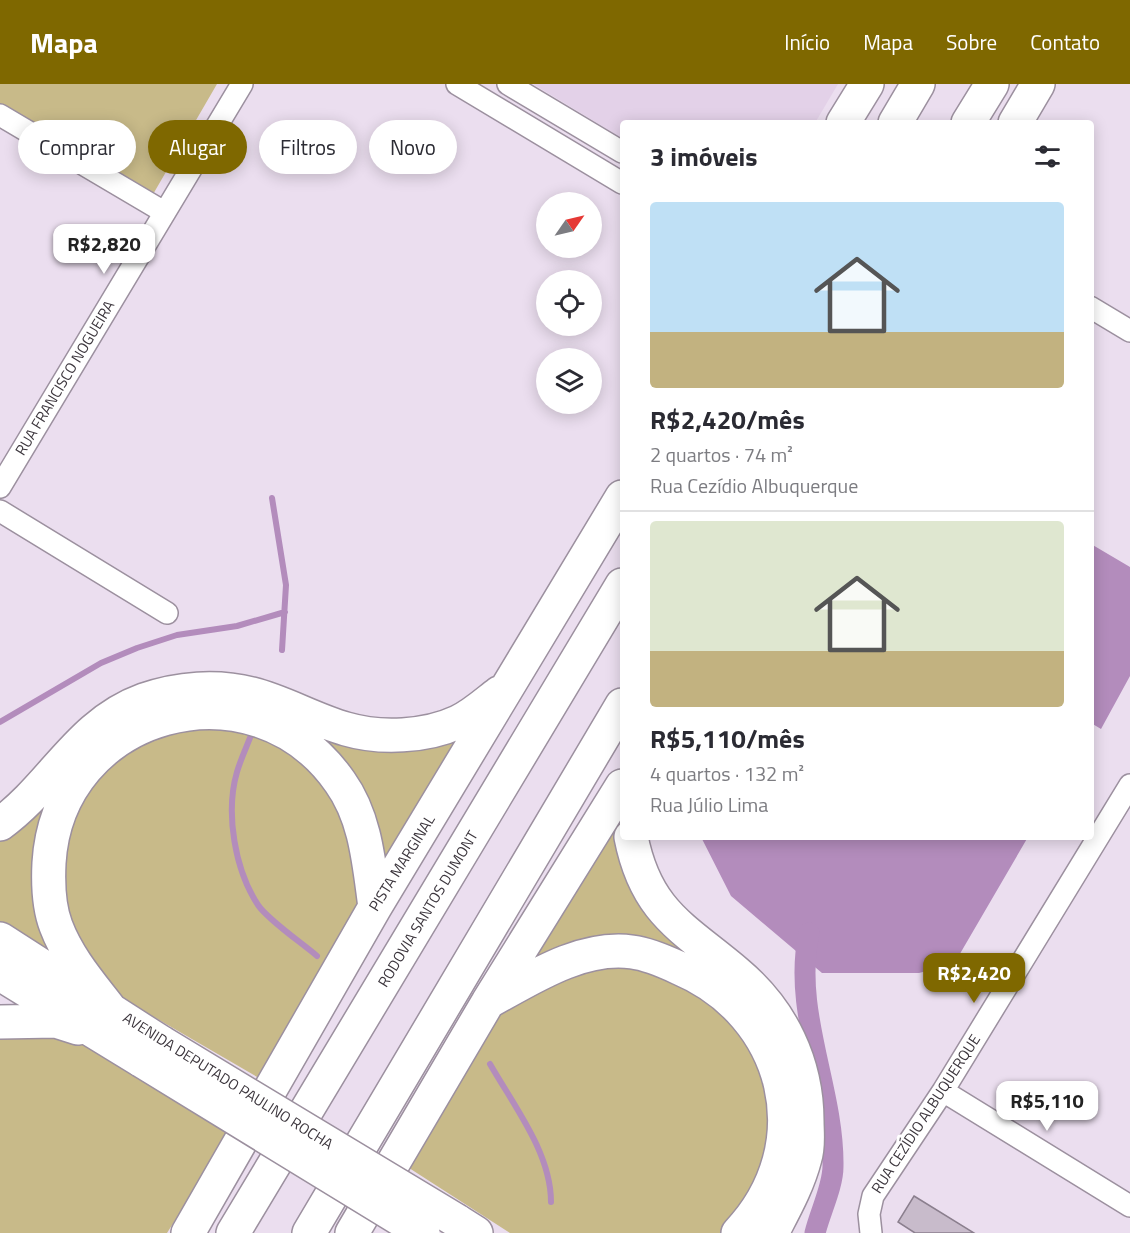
<!DOCTYPE html>
<html lang="pt">
<head>
<meta charset="utf-8">
<style>
	body { margin:0; font-family:"Titillium Web",sans-serif; background:#f2f2f3; color:#2b2b33; height:100vh; display:flex; flex-direction:column; font-size:22px; white-space:nowrap }
	* { box-sizing:border-box; margin:0 }
	p { font-size:20px; color:#7c7c81 }
	.icon { flex:none; width:33px; height:33px; fill:none; stroke:currentColor; stroke-width:2; stroke-linecap:round; stroke-linejoin:round }
	.map { position:relative; flex:1; overflow:hidden }
	.sheet { position:absolute; left:620px; top:36px; width:474px; height:720px; display:flex; flex-direction:column; background:#fff; border-radius:6px; box-shadow:0 3px 15px #0003 }
	.sheet>* { flex:none }
	.banner { position:absolute; left:18px; top:36px; width:512px; height:54px; display:flex; gap:12px }
	.needle { width:39px; rotate:56deg }
	.controls { position:absolute; left:536px; top:108px; display:grid; gap:12px }
	.controls a { display:grid; place-items:center; width:66px; height:66px; border-radius:50%; background:#fff; box-shadow:0 3px 15px #0003; font-size:30px }
	.price { position:absolute; translate:-50% -51px; padding:0 14px; border-radius:12px; background:#fff; color:#222; font-size:20px; line-height:39px; filter:drop-shadow(0 2px 3px #0008) }
	.price::after { content:''; position:absolute; left:50%; top:36px; width:18px; height:14px; margin-left:-9px; background:inherit; clip-path:polygon(0 0,100% 0,50% 100%) }
	.price.current { background:#7f6800; color:#fff }
	ul { padding:0; list-style:none }
	li { display:grid; align-content:center; gap:12px; height:318px; padding:0 30px }
	li+li { border-top:2px solid #e1e1e2 }
	li span { display:grid; place-items:center; height:186px; border-radius:6px; color:#555 }
	li>.icon { margin-inline-start:auto }
	span .icon { width:108px; height:108px; fill:#fffc; stroke-width:1 }
	li b { font-size:26px }
	h2 { display:flex; justify-content:space-between; align-items:center; height:72px; padding:0 30px; font-size:26px }
	.pill { padding:0 21px; border-radius:27px; background:#fff; box-shadow:0 3px 15px #0003; font-size:21px; line-height:54px }
	.pill.current { background:#7f6800; color:#fff }
	header { display:flex; align-items:center; gap:36px; box-sizing:border-box; height:84px; padding:0 30px; background:#7f6800; color:#fff }
	header strong { font-size:28px }
	nav { display:flex; gap:33px; margin-inline-start:auto; font-size:21px }
	.map>svg:first-child { display:block }
</style>
</head>
<body>
<header>
<strong>Mapa</strong>
<nav><a>Início</a><a>Mapa</a><a>Sobre</a><a>Contato</a></nav>
</header>
<div class="map">
<svg width="1130" height="1149" viewBox="0 0 1130 1149">
	<rect width="100%" height="100%" fill="#ebdeef"/>
	<path fill="#e3d1e8" d="M 533,0 L 838,0 L 815,39 L 622,39 L 622,54 Z"/>
	<path fill="#c8ba89" d="M 0,0 L 217,0 L 152,112 L 0,22 Z
		M 209,611 L 257,617 L 333,651 L 365,659 L 416,658 L 477,634 L 377,800 C 381,756 367,712 339,677 C 310,643 270,623 225,618 C 129,610 34,684 37,784 C 38,817 47,847 62,876 L 0,841 L 0,749 C 27,733 43,711 61,686 C 99,636 148,616 209,611 Z
		M 221,638 L 269,650 L 343,718 L 358,816 L 342,864 L 264,997 L 123,915 L 89,880 L 64,836 L 64,737 L 125,661 Z
		M 622,718 L 621,742 L 712,877 L 793,1041 L 698,876 L 530,881 Z
		M 622,876 L 716,910 L 771,996 L 770,1072 L 723,1149 L 510,1149 L 406,1082 L 488,939 L 522,908 Z
		M 0,944 L 78,954 L 232,1046 L 167,1149 L 0,1149 Z"/>
	<path fill="#b38cbc" d="M 1091,460 L 1130,483 L 1130,592 L 1101,645 L 1091,639 Z
		M 701,753 L 1028,753 L 954,880 L 919,889 L 822,889 L 731,812 Z"/>
	<g fill="none" stroke-linecap="round" stroke-linejoin="round">
		<path stroke="#b38cbc" stroke-width="6" d="M 272,414 L 286,501 L 282,566
			M 0,638 L 101,579 L 137,564 L 177,551 L 237,542 L 285,528
			M 253,646 C 248,660 241,674 237,688 C 225,729 235,786 258,821 C 268,836 302,859 317,872
			M 490,980 C 514,1022 551,1069 551,1118"/>
		<path stroke="#b38cbc" stroke-width="21" d="M 809,849 C 792,928 834,1004 833,1082 C 833,1103 820,1128 815,1149"/>
	</g>
	<path fill="#c8bbcb" stroke="#8b7f8e" stroke-width="1.5" d="M 914,1112 L 974,1149 L 915,1149 L 898,1138 Z"/>
	<g fill="none" stroke-linecap="round" stroke-linejoin="round">
		<defs>
			<path id="street" d="M 457,0 L 622,99
				M 508,0 L 622,68
				M 0,31 L 164,128
				M 1090,223 L 1130,247
				M 0,403 L 242,0
				M 0,427 L 167,529
				M 943,1007 L 1130,1122
				M 871,1149 L 869,1130 L 873,1112 L 943,1007 L 1130,701"/>
			<path id="primary" d="M 843,39 L 867,0
				M 1015,39 L 1038,0
				M 0,740 C 53,702 78,640 144,616 C 178,604 217,601 252,610 C 284,618 314,636 346,645 C 380,655 426,653 458,638 C 473,631 486,619 499,609
				M 631,753 C 646,829 684,844 737,889 C 782,927 807,979 807,1037 C 807,1049 809,1062 805,1074 C 798,1101 785,1124 772,1149
				M 0,855 L 162,959
				M 0,890 L 142,977
				M 488,918 C 530,895 581,861 632,868 C 648,870 664,877 679,884 C 788,930 821,1061 738,1149
				M 110,925 C 90,899 68,874 56,842 C 49,824 48,799 49,779 C 58,627 253,573 340,698 C 366,734 369,780 375,823
				M 0,938 L 56,937 L 78,944
				M 457,1137 L 476,1149
				M 188,1149 L 375,823 L 622,413
				M 352,1149 L 488,918 L 622,702"/>
			<path id="highway" d="M 895,39 L 918,0
				M 968,39 L 992,0
				M 233,1149 L 622,501
				M 309,1149 L 622,621"/>
		</defs>
		<use href="#street" stroke="#9c909f" stroke-width="24"/>
		<use href="#primary" stroke="#9c909f" stroke-width="36"/>
		<use href="#highway" stroke="#9c909f" stroke-width="36"/>
		<use href="#street" stroke="#fff" stroke-width="21"/>
		<use href="#primary" stroke="#fff" stroke-width="33"/>
		<use href="#highway" stroke="#fff" stroke-width="33"/>
		<defs>
			<path id="primary-bridge" d="M 162,959 L 457,1137
				M 142,977 L 423,1149"/>
		</defs>
		<use href="#primary-bridge" stroke="#9c909f" stroke-width="36" stroke-linecap="butt"/>
		<use href="#primary-bridge" stroke="#fff" stroke-width="33"/>
	</g>
	<g text-anchor="middle" stroke-width="6" stroke-linejoin="round" paint-order="stroke">
		<g font-size="15" fill="#3c363d" stroke="#fff">
			<text transform="translate(65 294) rotate(-59)" y="5">RUA FRANCISCO NOGUEIRA</text>
			<text transform="translate(402 779) rotate(-58)" y="5">PISTA MARGINAL</text>
			<text transform="translate(428 825) rotate(-59)" y="5">RODOVIA SANTOS DUMONT</text>
			<text transform="translate(228 997) rotate(32)" y="5">AVENIDA DEPUTADO PAULINO ROCHA</text>
			<text transform="translate(926 1030) rotate(-57)" y="5">RUA CEZÍDIO ALBUQUERQUE</text>
		</g>
	</g>
</svg>
<div class="controls">
<a><svg class="needle" viewBox="-14 -14 28 28"><path d="M0-13l5 13h-10z" fill="#e53935"/><path d="M0 13l5-13h-10z" fill="#7c7c81"/></svg></a>
<a><svg class="icon" aria-label="locate" viewBox="0 0 24 24"><circle cx="12" cy="12" r="6"/><path d="M12 2v4M12 18v4M2 12h4M18 12h4"/></svg></a>
<a><svg class="icon" aria-label="layers" viewBox="0 0 24 24"><path d="M12 4l9 5-9 5-9-5zM3 14l9 5 9-5"/></svg></a>
</div>
<b class="price" style="left:104px;top:191px">R$2,820</b>
<b class="price current" style="left:974px;top:920px">R$2,420</b>
<b class="price" style="left:1047px;top:1048px">R$5,110</b>
<div class="banner">
<a class="pill">Comprar</a>
<a class="pill current">Alugar</a>
<a class="pill">Filtros</a>
<a class="pill">Novo</a>
</div>
<section class="sheet">
<h2>3 imóveis<svg class="icon" aria-label="filters" viewBox="0 0 24 24"><path d="M4 7h16M4 17h16"/><circle cx="9" cy="7" r="2"/><circle cx="15" cy="17" r="2"/></svg></h2>
<ul>
<li><span style="background:linear-gradient(#bfe0f5 70%,#c2b280 0)"><svg class="icon" aria-label="home" viewBox="0 0 24 24"><path d="M3 11l9-7 9 7M6 9v11h12V9"/></svg></span><div><b>R$2,420/mês</b><p>2 quartos · 74 m²</p><p>Rua Cezídio Albuquerque</p></div></li>
<li><span style="background:linear-gradient(#dfe7d0 70%,#c2b280 0)"><svg class="icon" aria-label="home" viewBox="0 0 24 24"><path d="M3 11l9-7 9 7M6 9v11h12V9"/></svg></span><div><b>R$5,110/mês</b><p>4 quartos · 132 m²</p><p>Rua Júlio Lima</p></div></li>
</ul>
</section>
</div>
</body>
</html>
